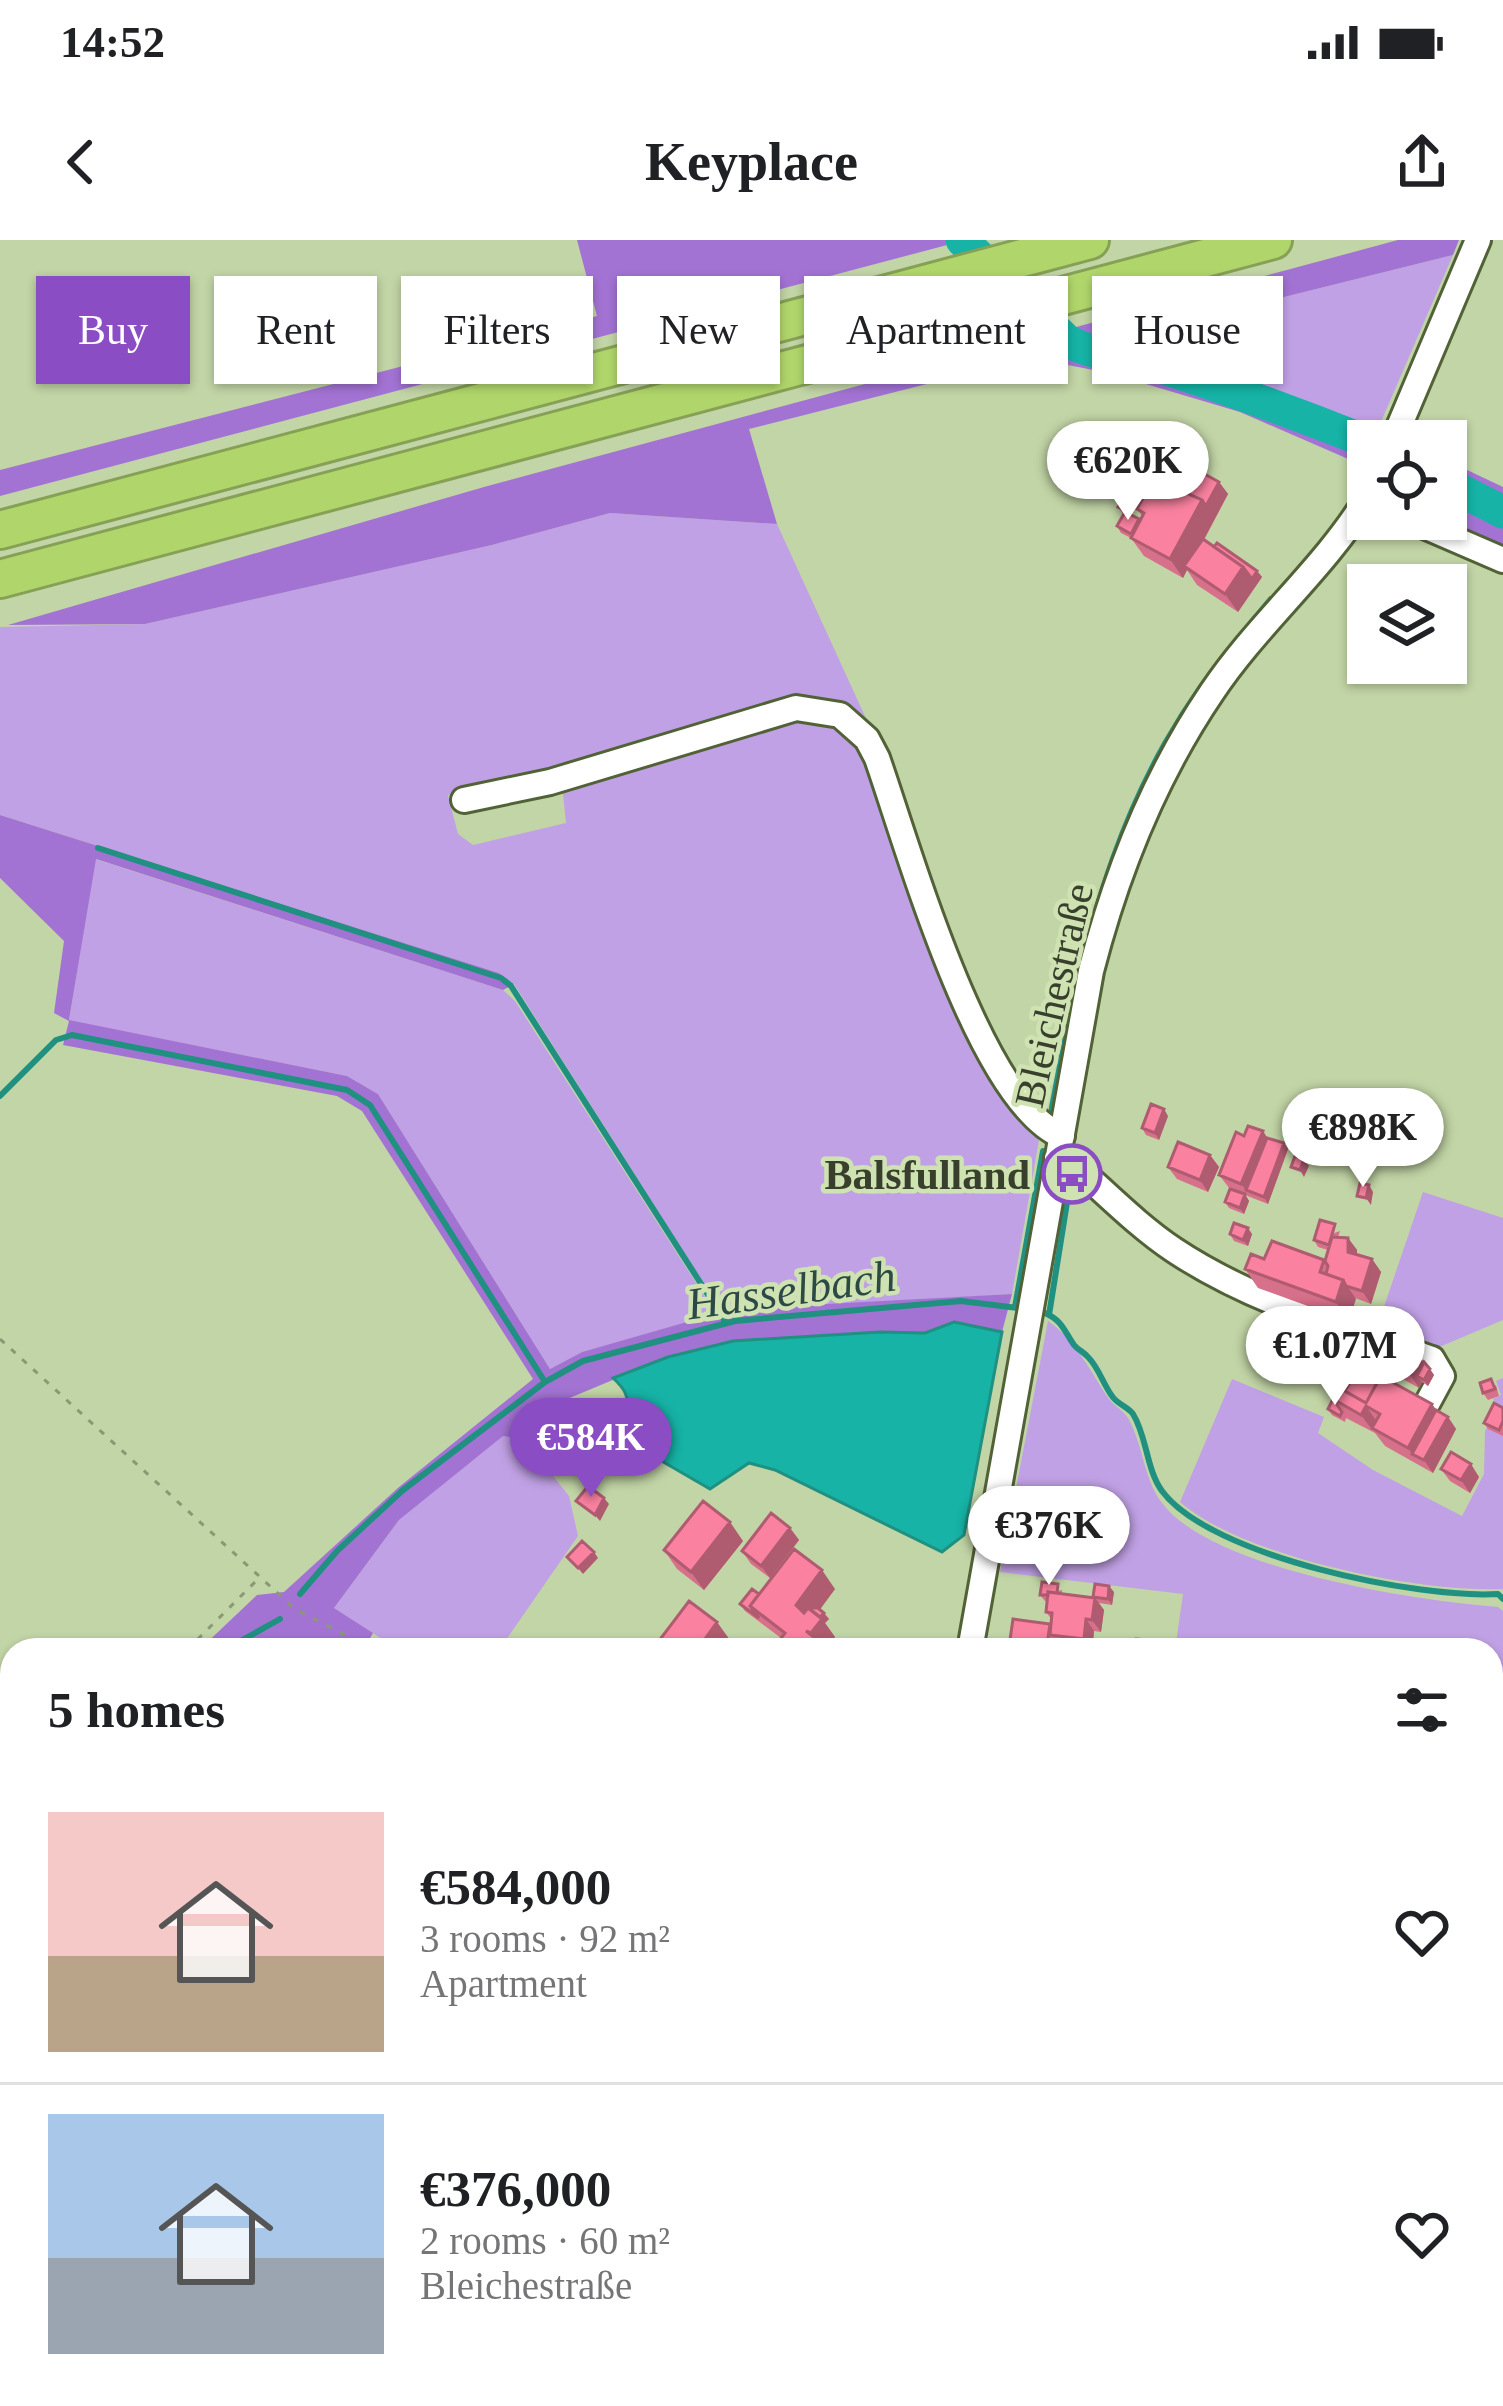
<!DOCTYPE html>
<html lang="en">
<head>
<meta charset="utf-8">
<style>
	body { margin:0; font-family:Georgia,serif; background:#f6f6f6; color:#202124; height:100vh; display:flex; flex-direction:column; font-size:45px; white-space:nowrap }
	* { box-sizing:border-box; margin:0 }
	p { font-size:39px; color:#757577 }
	.icon { flex:none; width:66px; height:66px; fill:none; stroke:currentColor; stroke-width:2; stroke-linecap:round; stroke-linejoin:round }
	.map { position:relative; flex:1; overflow:hidden }
	.sheet { position:absolute; left:0px; top:1398px; width:1503px; height:768px; display:flex; flex-direction:column; background:#fff; border-radius:36px 36px 0 0; box-shadow:0 3px 9px #0004 }
	.sheet>* { flex:none }
	.guide { position:absolute; left:36px; top:36px; width:1431px; height:108px; display:flex; gap:24px }
	.buttons { position:absolute; left:1347px; top:180px; display:grid; gap:24px }
	.buttons a { display:grid; place-items:center; width:120px; height:120px; border-radius:0px; background:#fff; box-shadow:0 3px 9px #0004; font-size:60px }
	.price { position:absolute; translate:-50% -102px; padding:0 27px; border-radius:42px; background:#fff; color:#222; font-size:39px; line-height:78px; filter:drop-shadow(0 3px 6px #0008) }
	.price::after { content:''; position:absolute; left:50%; top:72px; width:36px; height:27px; margin-left:-18px; background:inherit; clip-path:polygon(0 0,100% 0,50% 100%) }
	.price.current { background:#8b4dc3; color:#fff }
	ul { padding:0; list-style:none }
	li { display:flex; align-items:center; gap:36px; height:300px; padding:0 48px }
	li+li { border-top:3px solid #e0e0e0 }
	li span { display:grid; place-items:center; flex:none; width:336px; height:240px; border-radius:0px; color:#555 }
	li>.icon { margin-inline-start:auto }
	span .icon { width:144px; height:144px; fill:#fffc; stroke-width:1 }
	li b { font-size:51px }
	h2 { display:flex; justify-content:space-between; align-items:center; height:144px; padding:0 48px; font-size:51px }
	.pill { padding:0 42px; border-radius:0px; background:#fff; box-shadow:0 3px 9px #0004; font-size:42px; line-height:108px }
	.pill.current { background:#8b4dc3; color:#fff }
	.status { display:flex; justify-content:space-between; align-items:center; height:84px; padding:0 60px; background:#fff; direction:ltr }
	.status svg { height:33px; fill:currentColor }
	header { display:flex; justify-content:space-between; align-items:center; height:156px; padding:0 48px; background:#fff; font-size:54px; font-weight:800 }
	.map>svg:first-child { display:block }
</style>
</head>
<body>
<div class="status"><b>14:52</b><svg viewBox="0 0 49 12"><path d="M0 12V9h3v3zM5 12V6h3v6zM10 12V3h3v9zM15 12V0h3v12zM26 1h20v11H26zM47 4h2v5h-2z"/></svg></div>
<header><svg class="icon" aria-label="back" viewBox="0 0 24 24"><path d="M15 5l-7 7 7 7"/></svg>Keyplace<svg class="icon" aria-label="share" viewBox="0 0 24 24"><path d="M12 15V3M7 8l5-5 5 5M5 13v7h14v-7"/></svg></header>
<div class="map">
<svg width="1503" height="2166" viewBox="0 0 1503 2166">
	<rect width="100%" height="100%" fill="#c2d5a6"/>
	<path fill="#c1a1e5" d="M 1453,15 L 1374,198 L 1198,125 L 1196,79 Z
		M 610,273 L 777,284 L 869,485 C 841,467 824,462 791,463 L 552,531 L 448,555 L 458,594 L 473,605 L 566,583 L 562,544 L 797,475 L 826,477 L 861,505 L 872,522 L 958,770 L 1000,848 L 1039,900 L 1012,1054 L 722,1072 L 514,744 L 499,733 L 0,575 L 0,387 L 145,384 L 492,305 Z
		M 95,619 L 503,750 L 515,761 L 716,1074 L 582,1112 L 550,1129 L 378,854 L 347,836 L 69,781 Z
		M 1423,952 L 1503,978 L 1503,1080 L 1437,1108 L 1437,1117 L 1374,1096 Z
		M 1048,1081 C 1076,1100 1090,1131 1109,1159 C 1114,1166 1123,1170 1128,1178 C 1143,1204 1144,1240 1162,1263 C 1212,1330 1417,1361 1498,1367 L 1503,1371 L 1503,1540 L 1491,1536 L 1491,1410 L 1175,1410 L 1183,1354 L 1000,1332 Z
		M 1503,1138 L 1503,1349 C 1419,1353 1243,1317 1180,1262 L 1232,1139 L 1324,1177 L 1318,1193 L 1373,1230 L 1462,1276 L 1484,1234 L 1485,1191 L 1497,1168 L 1493,1159 L 1501,1155 L 1496,1141 Z
		M 503,1195 L 524,1199 L 569,1256 L 578,1296 L 499,1410 L 399,1410 L 334,1368 L 399,1280 Z
		M 12,1586 L 12,1640 L 0,1637 L 0,1597 Z
		M 12,1688 L 12,1782 L 0,1787 L 0,1695 Z"/>
	<path fill="#a373d4" d="M 577,0 L 966,0 L 0,256 L 0,230 L 597,76 Z
		M 1398,0 L 1459,0 L 1453,15 L 1196,79 L 1198,125 L 1374,198 L 1368,201 L 1362,225 L 1240,172 L 1109,133 L 1052,122 L 990,128 L 749,189 L 777,284 L 610,273 L 492,305 L 145,384 L 8,385 L 484,247 Z
		M 1446,220 L 1503,247 L 1503,309 L 1436,279 L 1446,279 Z
		M 0,575 L 499,733 L 514,744 L 503,750 L 96,619 L 69,780 L 347,836 L 378,854 L 550,1129 L 582,1112 L 732,1069 L 1012,1054 L 1002,1092 L 954,1082 L 925,1093 L 880,1092 L 733,1101 L 668,1117 L 560,1162 L 524,1199 L 503,1196 L 399,1280 L 334,1368 L 373,1393 L 363,1410 L 199,1410 L 257,1355 L 284,1352 L 399,1247 L 533,1139 L 362,871 L 337,856 L 63,805 L 69,781 L 54,773 L 64,701 L 0,638 Z
		M 0,1637 L 12,1640 L 12,1688 L 0,1695 Z"/>
	<path fill="#16b3a6" stroke="#209081" stroke-width="3" d="M 954,1082 L 1002,1092 L 964,1295 L 942,1312 L 775,1230 L 749,1223 L 710,1249 L 622,1198 L 566,1173 L 568,1165 L 617,1179 L 626,1173 C 630,1157 625,1149 613,1138 L 668,1117 L 733,1101 L 880,1092 L 925,1093 Z"/>
	<g fill="none" stroke-linecap="round" stroke-linejoin="round">
		<path stroke="#209081" stroke-width="6" d="M 1251,383 L 1271,359
			M 98,608 L 501,738 L 511,746 L 726,1083
			M 0,856 L 56,800 L 72,795 L 347,850 L 370,865 L 545,1142
			M 1051,873 C 1085,691 1118,538 1243,393
			M 1015,1067 L 1043,911
			M 1045,1073 C 1063,1081 1064,1091 1074,1105 C 1078,1110 1084,1112 1088,1117 C 1099,1128 1103,1144 1112,1156 C 1117,1164 1128,1167 1133,1174 C 1147,1196 1146,1229 1162,1251 C 1211,1317 1419,1359 1498,1354 L 1503,1359
			M 1049,1075 L 1069,950
			M 300,1354 L 337,1311 L 403,1250 L 545,1142 L 583,1121 L 735,1081 L 961,1061 L 1018,1068
			M 204,1410 L 215,1401 L 237,1403 L 280,1379
			M 0,1656 L 7,1647 L 12,1651"/>
		<path stroke="#16b3a6" stroke-width="33" d="M 962,0 L 1066,100 C 1090,115 1119,113 1146,122 C 1221,146 1295,173 1368,202
			M 1446,243 L 1503,272"/>
		<defs>
			<path id="minor" d="M 1393,201 L 1478,0
				M 1408,279 L 1503,320
				M 464,560 L 550,542 L 796,468 L 840,475 L 867,499 L 877,518 C 907,603 979,863 1062,896
				M 1057,918 L 1074,925 C 1106,953 1138,986 1174,1010 C 1252,1062 1345,1088 1432,1119 L 1442,1136 L 1428,1162
				M 970,1410 L 1091,731 C 1116,634 1155,536 1212,452 C 1258,383 1325,328 1368,257
				M 464,2166 L 477,2154"/>
			<path id="highway" d="M 0,290 L 1090,0
				M 0,339 L 1273,0"/>
		</defs>
		<use href="#minor" stroke="#526237" stroke-width="30"/>
		<use href="#highway" stroke="#86a155" stroke-width="42"/>
		<path stroke="#8a9874" stroke-width="3" stroke-dasharray="6 9" stroke-linecap="butt" d="M 0,1099 L 295,1369 L 374,1410
			M 187,1410 L 258,1339
			M 0,1591 L 12,1579
			M 0,1797 L 12,1792"/>
		<use href="#minor" stroke="#fff" stroke-width="24"/>
		<use href="#highway" stroke="#b0d66b" stroke-width="36"/>
	</g>
	<path fill="#d7708a" d="M 1112,222 L 1127,243 L 1125,254 L 1116,259 L 1106,258 L 1091,237 Z
		M 1144,233 L 1148,239 L 1129,274 L 1140,281 L 1142,276 L 1137,269 L 1177,249 L 1219,242 L 1228,254 L 1204,300 L 1257,331 L 1262,337 L 1238,372 L 1197,345 L 1187,330 L 1183,338 L 1144,316 L 1131,298 L 1121,293 L 1117,286 L 1123,274 L 1118,267 Z
		M 1168,876 L 1159,900 L 1146,895 L 1142,888 Z
		M 1263,891 L 1267,898 L 1284,903 L 1288,909 L 1268,964 L 1245,955 L 1249,961 L 1244,974 L 1229,968 L 1225,962 L 1230,949 L 1219,935 L 1244,896 Z
		M 1210,915 L 1219,927 L 1208,952 L 1177,939 L 1168,927 Z
		M 1340,991 L 1338,997 L 1348,998 L 1357,1010 L 1357,1015 L 1372,1019 L 1381,1032 L 1371,1064 L 1355,1058 L 1349,1081 L 1258,1048 L 1245,1029 L 1264,1019 L 1325,1021 L 1328,1010 L 1318,1007 L 1314,1000 Z
		M 1230,994 L 1252,994 L 1248,1006 L 1234,1001 Z
		M 1335,1095 L 1329,1113 L 1313,1108 L 1309,1101 Z
		M 1374,1108 L 1424,1122 L 1434,1135 L 1428,1146 L 1422,1142 L 1419,1148 L 1392,1133 Z
		M 1279,1115 L 1273,1131 L 1260,1126 L 1256,1120 Z
		M 1496,1145 L 1499,1156 L 1488,1160 L 1483,1153 Z
		M 1345,1151 L 1436,1171 L 1448,1177 L 1456,1189 L 1433,1233 L 1385,1206 L 1375,1193 L 1346,1178 L 1345,1182 L 1332,1175 L 1328,1169 Z
		M 1503,1168 L 1503,1196 L 1488,1189 L 1484,1183 Z
		M 1441,1229 L 1479,1237 L 1470,1253 L 1450,1241 Z
		M 790,1288 L 799,1300 L 770,1338 L 751,1324 L 742,1311 Z
		M 743,1301 L 704,1350 L 677,1329 L 664,1310 Z
		M 835,1349 L 820,1369 L 829,1379 L 825,1383 L 835,1397 L 781,1398 L 745,1371 L 740,1364 L 759,1354 Z
		M 1062,1350 L 1062,1354 L 1094,1358 L 1114,1352 L 1112,1365 L 1099,1363 L 1104,1370 L 1101,1392 L 1094,1391 L 1093,1406 L 1130,1410 L 1082,1410 L 1059,1407 L 1053,1400 L 1052,1410 L 1015,1406 L 1010,1400 L 1050,1384 L 1052,1380 L 1046,1372 L 1047,1361 L 1045,1361 L 1040,1355 Z
		M 1491,1603 L 1502,1607 L 1503,1654 L 1491,1650 Z
		M 523,2154 L 544,2154 L 532,2164 Z"/>
	<path fill="#af5b70" d="M 1118,231 L 1127,243 L 1125,254 L 1116,241 Z
		M 1144,233 L 1148,239 L 1128,276 L 1124,270 Z
		M 1219,242 L 1228,254 L 1188,329 L 1184,326 L 1187,330 L 1183,338 L 1170,319 L 1202,260 Z
		M 1243,327 L 1257,331 L 1262,337 L 1238,372 L 1225,354 Z
		M 1164,869 L 1168,876 L 1159,900 L 1155,893 Z
		M 1263,891 L 1271,904 L 1246,950 L 1241,944 Z
		M 1284,903 L 1288,909 L 1268,964 L 1264,957 Z
		M 1210,915 L 1219,927 L 1208,952 L 1200,940 Z
		M 1304,919 L 1309,926 L 1304,937 L 1300,930 Z
		M 1369,945 L 1373,952 L 1371,965 L 1366,958 Z
		M 1245,954 L 1249,961 L 1244,974 L 1240,968 Z
		M 1248,988 L 1252,994 L 1248,1006 L 1243,1000 Z
		M 1348,998 L 1357,1010 L 1357,1024 L 1348,1012 Z
		M 1372,1019 L 1381,1032 L 1371,1064 L 1362,1051 Z
		M 1343,1040 L 1356,1059 L 1349,1081 L 1336,1062 Z
		M 1331,1089 L 1335,1095 L 1329,1113 L 1324,1107 Z
		M 1411,1104 L 1428,1128 L 1417,1136 L 1422,1142 L 1419,1148 L 1402,1123 Z
		M 1274,1109 L 1279,1115 L 1273,1131 L 1268,1125 Z
		M 1430,1129 L 1434,1135 L 1428,1146 L 1424,1140 Z
		M 1432,1164 L 1445,1182 L 1448,1177 L 1456,1189 L 1433,1233 L 1424,1220 L 1412,1214 L 1408,1208 Z
		M 1366,1166 L 1379,1185 L 1370,1187 L 1361,1175 Z
		M 1471,1224 L 1479,1237 L 1470,1253 L 1461,1240 Z
		M 604,1258 L 609,1264 L 600,1281 L 595,1275 Z
		M 730,1282 L 743,1301 L 704,1350 L 691,1332 Z
		M 790,1288 L 799,1300 L 770,1338 L 761,1326 Z
		M 594,1312 L 598,1318 L 583,1334 L 578,1328 Z
		M 822,1330 L 835,1349 L 810,1383 L 796,1365 Z
		M 1109,1346 L 1114,1352 L 1112,1365 L 1108,1359 Z
		M 1095,1358 L 1104,1370 L 1101,1392 L 1092,1380 Z
		M 824,1373 L 829,1379 L 825,1383 L 835,1397 L 826,1410 L 814,1410 L 819,1403 L 811,1393 L 813,1385 Z
		M 1086,1379 L 1094,1391 L 1092,1410 L 1084,1399 Z
		M 717,1382 L 735,1407 L 733,1410 L 697,1410 Z
		M 1491,1535 L 1501,1549 L 1491,1577 Z
		M 1500,1574 L 1503,1584 L 1499,1596 L 1494,1589 Z"/>
	<path fill="#fa82a0" stroke="#af5b70" stroke-width="3" d="M1092 233a13 13 0 1 1 26 0a13 13 0 1 1-26 0Z
		M 1190,226 L 1219,242 L 1206,266 L 1202,260 L 1177,249 Z
		M 1138,230 L 1144,233 L 1124,270 L 1118,267 Z
		M 1154,238 L 1202,260 L 1170,319 L 1131,298 L 1144,273 L 1137,269 Z
		M 1125,272 L 1139,279 L 1131,294 L 1117,286 Z
		M 1203,299 L 1243,327 L 1225,354 L 1184,326 Z
		M 1217,303 L 1257,331 L 1252,339 L 1243,327 L 1214,307 Z
		M 1151,864 L 1164,869 L 1155,893 L 1142,888 Z
		M 1248,886 L 1263,891 L 1241,944 L 1219,935 L 1236,892 L 1244,896 Z
		M 1267,898 L 1284,903 L 1264,957 L 1246,950 Z
		M 1178,902 L 1210,915 L 1200,940 L 1168,927 Z
		M 1295,916 L 1304,919 L 1300,930 L 1291,927 Z
		M 1360,943 L 1369,945 L 1366,958 L 1357,956 Z
		M 1230,949 L 1245,954 L 1240,968 L 1225,962 Z
		M 1320,980 L 1335,984 L 1329,1005 L 1314,1000 Z
		M 1234,983 L 1248,988 L 1243,1000 L 1230,994 Z
		M 1332,997 L 1348,998 L 1348,1012 L 1372,1019 L 1362,1051 L 1346,1046 L 1343,1040 L 1326,1034 L 1328,1026 L 1325,1021 Z
		M 1272,1001 L 1324,1020 L 1320,1032 L 1343,1040 L 1336,1062 L 1245,1029 L 1251,1014 L 1264,1019 Z
		M 1315,1083 L 1331,1089 L 1324,1107 L 1309,1101 Z
		M 1385,1089 L 1411,1104 L 1402,1123 L 1374,1108 Z
		M 1262,1104 L 1274,1109 L 1268,1125 L 1256,1120 Z
		M 1424,1122 L 1430,1129 L 1424,1140 L 1417,1136 Z
		M 1358,1127 L 1379,1139 L 1366,1163 L 1345,1151 Z
		M 1381,1136 L 1432,1164 L 1408,1208 L 1372,1188 L 1380,1174 L 1366,1166 L 1361,1175 L 1333,1159 L 1339,1148 L 1366,1163 Z
		M 1491,1139 L 1495,1149 L 1483,1153 L 1480,1143 Z
		M 1333,1159 L 1342,1172 L 1340,1176 L 1328,1169 Z
		M 1494,1163 L 1503,1168 L 1503,1181 L 1499,1190 L 1484,1183 Z
		M 1436,1170 L 1448,1177 L 1424,1220 L 1412,1214 Z
		M 1451,1212 L 1471,1224 L 1461,1240 L 1441,1229 Z
		M 588,1246 L 604,1258 L 595,1275 L 576,1261 Z
		M 703,1261 L 730,1282 L 691,1332 L 664,1310 Z
		M 771,1273 L 790,1288 L 761,1326 L 742,1311 Z
		M 582,1301 L 594,1312 L 578,1328 L 567,1317 Z
		M 794,1309 L 822,1330 L 796,1365 L 804,1373 L 808,1368 L 822,1379 L 811,1393 L 806,1391 L 820,1402 L 814,1410 L 772,1410 L 785,1393 L 750,1366 Z
		M 1042,1342 L 1058,1344 L 1057,1353 L 1048,1352 L 1048,1355 L 1040,1355 Z
		M 1095,1344 L 1109,1346 L 1108,1359 L 1093,1357 Z
		M 752,1349 L 759,1354 L 750,1366 L 759,1378 L 740,1364 Z
		M 1048,1352 L 1095,1358 L 1092,1380 L 1086,1379 L 1084,1399 L 1050,1395 L 1052,1373 L 1046,1372 Z
		M 689,1361 L 717,1382 L 697,1410 L 652,1410 Z
		M 812,1368 L 818,1368 L 824,1373 L 820,1377 L 811,1370 Z
		M 1013,1379 L 1050,1384 L 1047,1404 L 1010,1400 Z
		M 1136,1399 L 1158,1401 L 1157,1410 L 1134,1410 Z
		M 1091,1405 L 1130,1410 L 1091,1410 Z
		M 1491,1571 L 1500,1574 L 1494,1589 L 1491,1588 Z
		M 1491,1603 L 1502,1607 L 1503,1645 L 1491,1641 Z"/>
	<defs>
		<symbol id="bus-ring" viewBox="-11 -11 22 22"><circle r="9.5" fill="#cfe2b2" stroke="#8b4dc3" stroke-width="1.5"/><path d="M-5-6H5V4H4V6H2V4H-2V6H-4V4H-5ZM-3.5-4V0h7V-4ZM-3.5 1.2v1.5H-2V1.2ZM2 1.2v1.5H3.5V1.2Z" fill="#8b4dc3"/></symbol>
	</defs>
	<g fill-rule="evenodd">
		<use href="#bus-ring" x="1039" y="901" width="66" height="66"/>
	</g>
	<g text-anchor="middle" stroke-width="9" stroke-linejoin="round" paint-order="stroke">
		<g font-size="42" fill="#383f2c" stroke="#cfe2b2">
			<text transform="translate(1053 755) rotate(-77)" y="15">Bleichestraße</text>
		</g>
		<g font-size="42" font-weight="bold" fill="#383f2c" stroke="#cfe2b2" text-anchor="end">
			<text x="1030" y="949">Balsfulland</text>
		</g>
		<g font-size="45" font-style="italic" fill="#2c4945" stroke="#cfe2b2">
			<text transform="translate(791 1049) rotate(-8)" y="16">Hasselbach</text>
		</g>
	</g>
</svg>
<div class="buttons">
<a><svg class="icon" aria-label="locate" viewBox="0 0 24 24"><circle cx="12" cy="12" r="6"/><path d="M12 2v4M12 18v4M2 12h4M18 12h4"/></svg></a>
<a><svg class="icon" aria-label="layers" viewBox="0 0 24 24"><path d="M12 4l9 5-9 5-9-5zM3 14l9 5 9-5"/></svg></a>
</div>
<b class="price" style="left:1128px;top:283px">€620K</b>
<b class="price" style="left:1363px;top:950px">€898K</b>
<b class="price" style="left:1335px;top:1168px">€1.07M</b>
<b class="price current" style="left:591px;top:1260px">€584K</b>
<b class="price" style="left:1049px;top:1348px">€376K</b>
<div class="guide">
<a class="pill current">Buy</a>
<a class="pill">Rent</a>
<a class="pill">Filters</a>
<a class="pill">New</a>
<a class="pill">Apartment</a>
<a class="pill">House</a>
</div>
<section class="sheet">
<h2>5 homes<svg class="icon" aria-label="filters" viewBox="0 0 24 24"><path d="M4 7h16M4 17h16"/><circle cx="9" cy="7" r="2"/><circle cx="15" cy="17" r="2"/></svg></h2>
<ul>
<li><span style="background:linear-gradient(#f6c9c9 60%,#b9a48a 0)"><svg class="icon" aria-label="home" viewBox="0 0 24 24"><path d="M3 11l9-7 9 7M6 9v11h12V9"/></svg></span><div><b>€584,000</b><p>3 rooms · 92 m²</p><p>Apartment</p></div><svg class="icon" aria-label="heart" viewBox="0 0 24 24"><path d="M12 20l-8-8c-3-5 5-10 8-4 3-6 11-1 8 4z"/></svg></li>
<li><span style="background:linear-gradient(#a9c7e8 60%,#9aa5b1 0)"><svg class="icon" aria-label="home" viewBox="0 0 24 24"><path d="M3 11l9-7 9 7M6 9v11h12V9"/></svg></span><div><b>€376,000</b><p>2 rooms · 60 m²</p><p>Bleichestraße</p></div><svg class="icon" aria-label="heart" viewBox="0 0 24 24"><path d="M12 20l-8-8c-3-5 5-10 8-4 3-6 11-1 8 4z"/></svg></li>
</ul>
</section>
</div>
</body>
</html>
